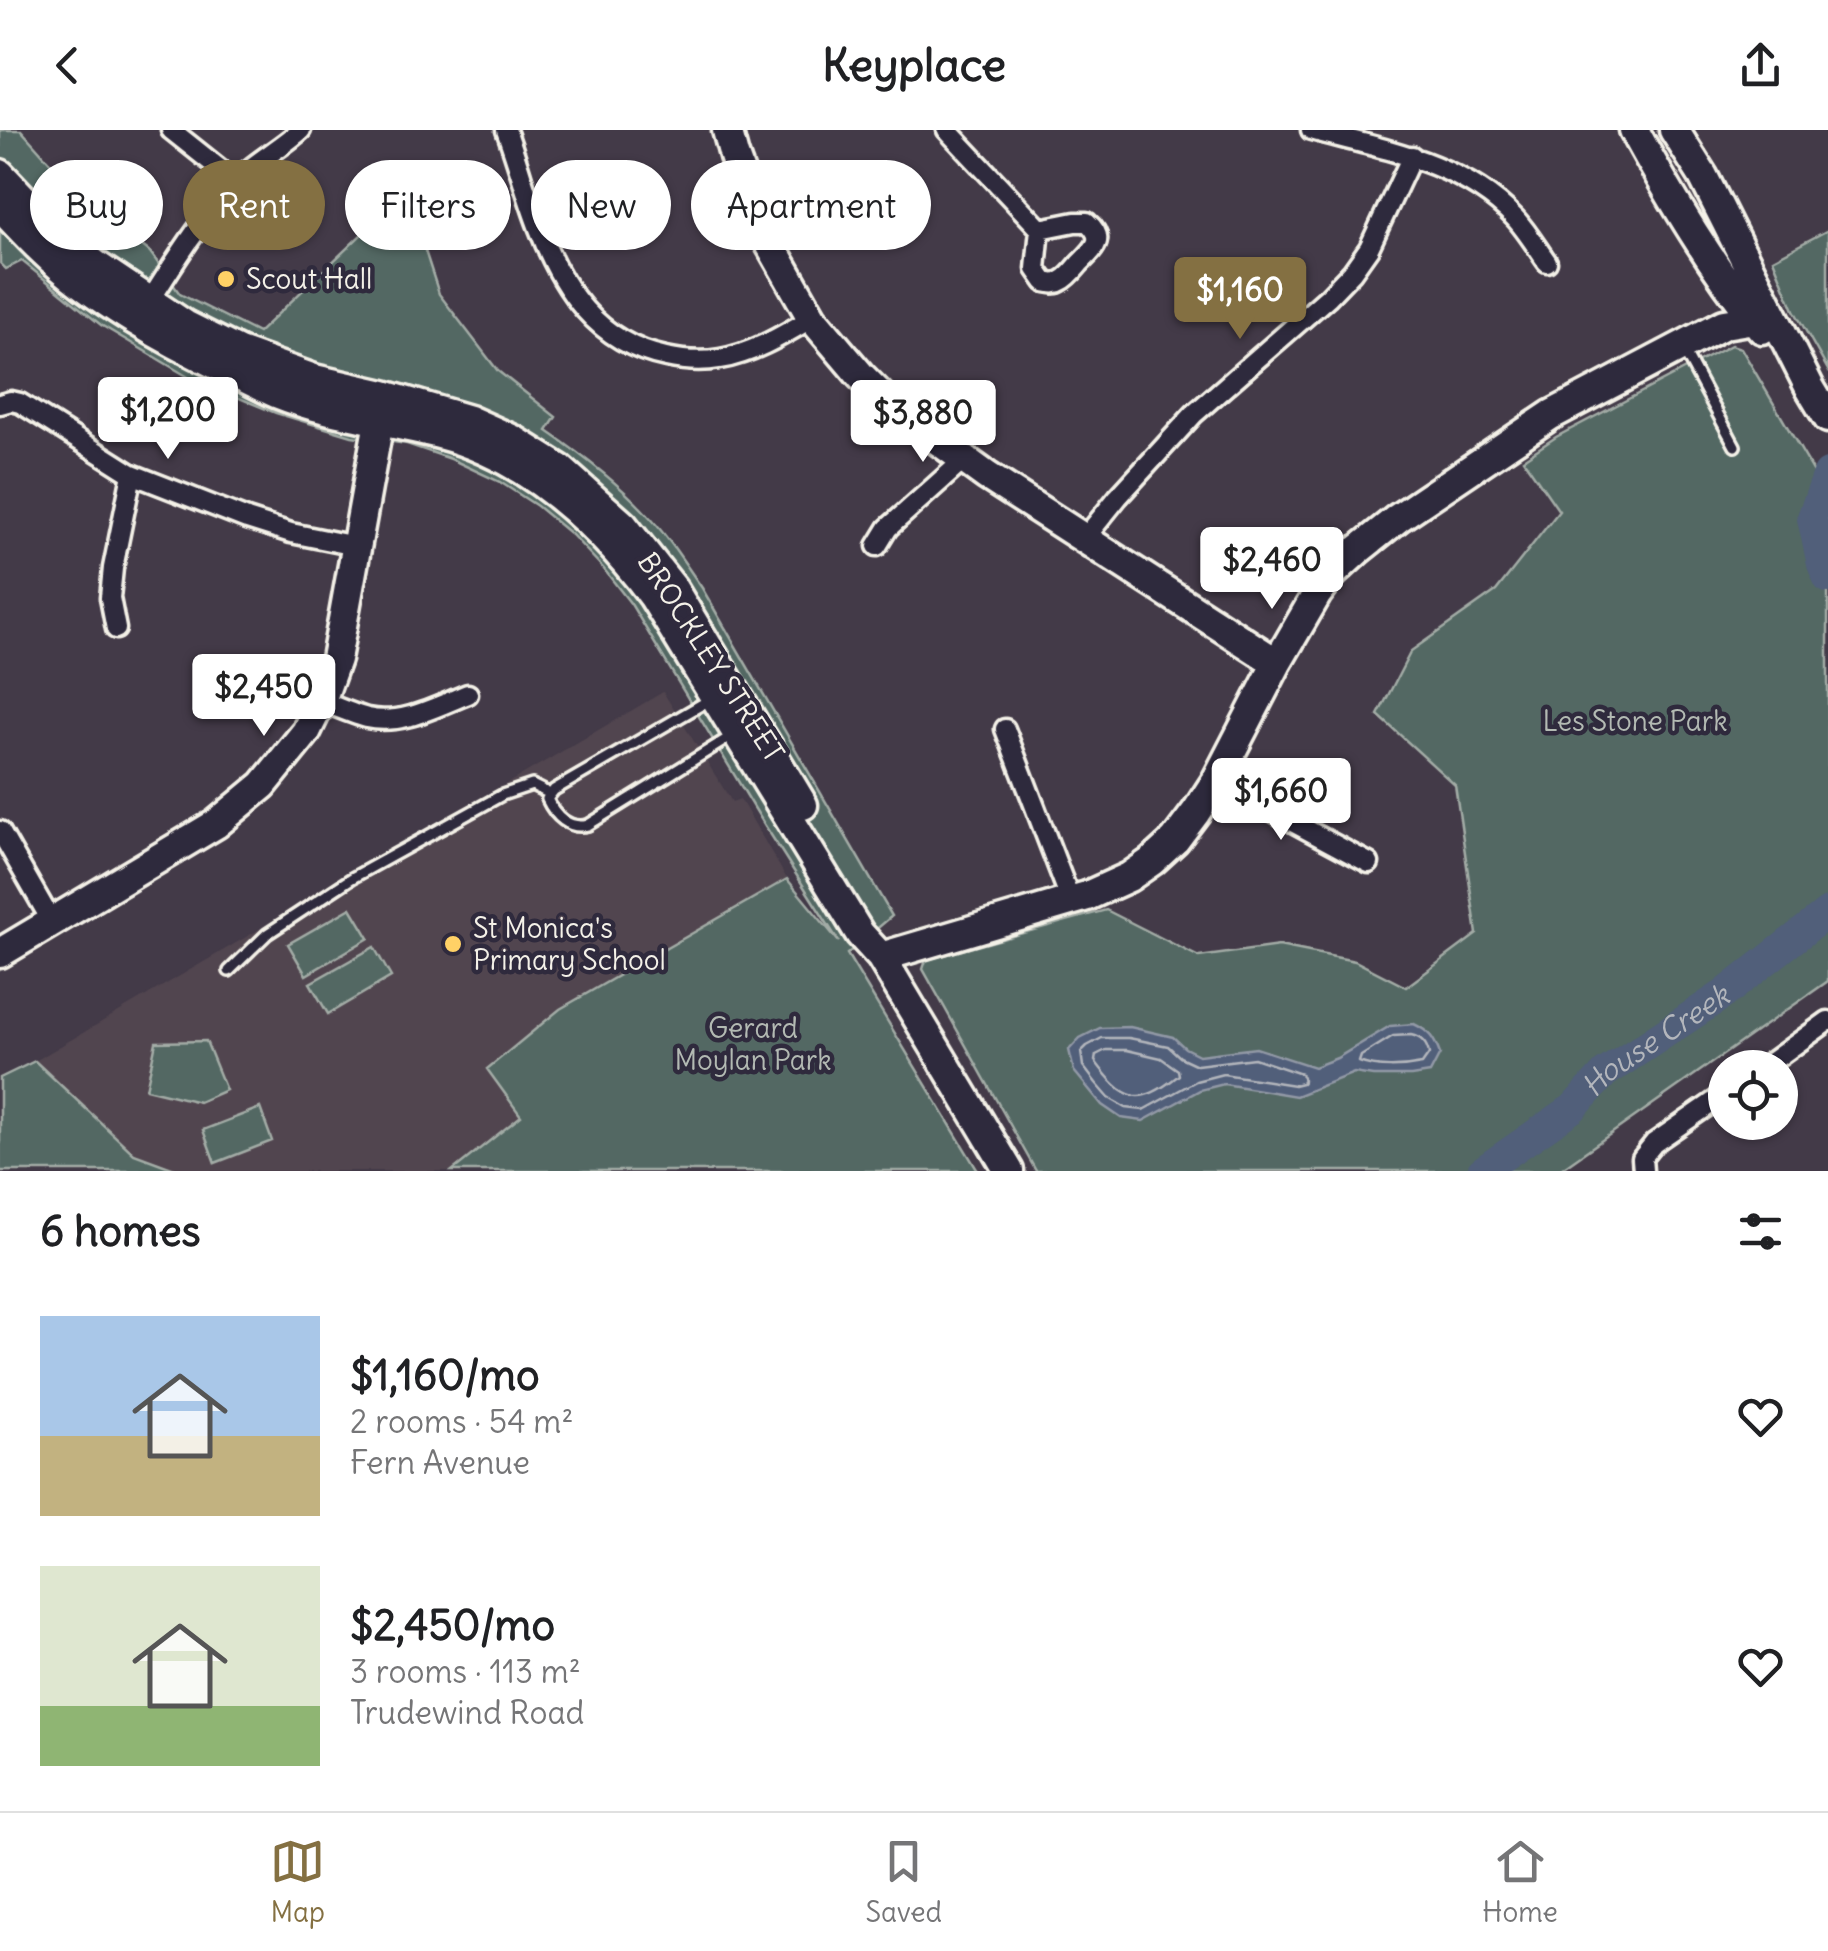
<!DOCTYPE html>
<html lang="en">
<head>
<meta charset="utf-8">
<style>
	body { margin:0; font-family:Delius,sans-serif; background:#f2f2f2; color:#202124; height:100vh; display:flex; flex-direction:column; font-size:38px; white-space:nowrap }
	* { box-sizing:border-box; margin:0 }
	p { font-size:32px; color:#757577 }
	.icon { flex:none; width:55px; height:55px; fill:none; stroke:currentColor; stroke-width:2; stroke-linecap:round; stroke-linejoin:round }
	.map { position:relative; height:1041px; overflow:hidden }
	.panel { display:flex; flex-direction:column; background:#fff; flex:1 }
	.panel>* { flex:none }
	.top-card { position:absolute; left:30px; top:30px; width:1000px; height:90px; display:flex; gap:20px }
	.controls { position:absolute; left:1708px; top:920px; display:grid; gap:20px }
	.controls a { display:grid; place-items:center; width:90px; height:90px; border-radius:50%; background:#fff; box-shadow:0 2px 8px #0004; font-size:50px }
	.price { position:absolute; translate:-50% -85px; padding:0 22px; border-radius:10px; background:#fff; color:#222; font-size:32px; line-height:65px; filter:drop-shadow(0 2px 5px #0008) }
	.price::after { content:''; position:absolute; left:50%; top:60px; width:30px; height:22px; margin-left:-15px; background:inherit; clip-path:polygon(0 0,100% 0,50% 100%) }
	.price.active { background:#847042; color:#fff }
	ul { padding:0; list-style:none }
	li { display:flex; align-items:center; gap:30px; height:250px; padding:0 40px }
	li span { display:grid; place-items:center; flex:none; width:280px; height:200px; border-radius:0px; color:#555 }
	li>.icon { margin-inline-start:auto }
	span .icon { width:120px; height:120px; fill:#fffc; stroke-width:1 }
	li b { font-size:42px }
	h2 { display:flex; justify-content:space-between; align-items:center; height:120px; padding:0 40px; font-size:42px }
	.tag { padding:0 35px; border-radius:45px; background:#fff; box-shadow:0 2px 8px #0004; font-size:35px; line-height:90px }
	.tag.active { background:#847042; color:#fff }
	header { display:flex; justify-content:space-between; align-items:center; height:130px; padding:0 40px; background:#fff; font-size:45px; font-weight:800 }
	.dock { display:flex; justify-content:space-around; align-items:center; height:140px; border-top:2px solid #e0e0e0; background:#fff; font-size:28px; color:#757577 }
	.dock a { display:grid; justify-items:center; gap:5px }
	.dock .active { color:#847042 }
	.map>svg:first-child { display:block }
</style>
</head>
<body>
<header><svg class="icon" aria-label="back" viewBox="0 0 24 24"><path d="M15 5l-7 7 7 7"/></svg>Keyplace<svg class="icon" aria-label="share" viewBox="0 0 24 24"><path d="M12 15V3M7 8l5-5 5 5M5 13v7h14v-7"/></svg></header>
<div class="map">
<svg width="1828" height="1041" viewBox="0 0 1828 1041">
	<rect width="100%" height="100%" fill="#433a48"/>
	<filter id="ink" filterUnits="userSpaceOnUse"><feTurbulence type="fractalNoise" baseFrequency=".01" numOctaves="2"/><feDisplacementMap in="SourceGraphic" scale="20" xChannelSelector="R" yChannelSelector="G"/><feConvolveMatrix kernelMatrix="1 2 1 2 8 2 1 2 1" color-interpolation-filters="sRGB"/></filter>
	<g filter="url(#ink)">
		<path fill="#51454f" d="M 663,562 L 732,672 L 740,669 L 787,749 L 560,879 L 488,938 L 522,985 L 452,1041 L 180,1041 L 134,1024 L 35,931 Z"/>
		<path fill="#526864" stroke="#a3aca6" stroke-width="2.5" d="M 0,0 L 21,0 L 71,56 L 111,92 L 150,122 L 180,164 L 258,203 L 406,62 L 439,164 L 498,241 L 556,287 L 547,301 C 582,325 616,351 645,382 C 667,405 684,432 702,458 L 892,786 L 847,824 L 978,1041 L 452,1041 L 521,986 L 487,939 L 560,879 L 787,749 L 839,812 L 764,694 L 631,474 L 603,438 L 572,405 L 537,376 L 500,352 L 451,329 L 407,314 L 352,306 L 276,283 L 190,248 L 101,195 L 22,131 L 6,139 L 0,133 Z
			M 1828,100 L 1828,240 L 1794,180 L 1773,129 Z
			M 1731,215 L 1741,218 L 1828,366 L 1828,851 L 1558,1041 L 1036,1041 L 923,839 L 926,830 L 1106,780 L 1199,827 L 1279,816 L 1355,831 L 1406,857 L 1477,804 L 1455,655 L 1378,585 L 1411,521 L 1496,461 L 1559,381 L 1523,329 L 1556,307 Z
			M 351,778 L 369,808 L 306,845 L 288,814 Z
			M 374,817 L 391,847 L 328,884 L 310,853 Z
			M 206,911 L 226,960 L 199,972 L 146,959 L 156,912 Z
			M 35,931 L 134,1024 L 180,1041 L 0,1041 L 0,948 Z
			M 260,978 L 272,1011 L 215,1033 L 203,1000 Z"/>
		<path fill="#515e7a" stroke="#9299a6" stroke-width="2.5" d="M 1414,894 C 1429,901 1434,908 1440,924 L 1430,943 L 1411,946 L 1373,946 L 1354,943 L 1296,966 L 1224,954 L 1200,960 L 1143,991 L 1121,988 L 1102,975 L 1074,941 L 1069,920 L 1080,908 L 1100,898 L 1130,897 L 1173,907 L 1185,918 L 1199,925 L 1256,918 L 1314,937 L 1337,928 L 1390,896 Z"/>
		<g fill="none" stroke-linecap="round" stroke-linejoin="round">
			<path stroke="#b3b6bc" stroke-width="2.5" d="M 1411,905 C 1421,907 1427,913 1429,924 L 1422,934 C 1403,938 1377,939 1359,932 L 1361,926 L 1393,906 Z
				M 1102,908 L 1129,908 L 1168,916 L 1180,927 L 1197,935 L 1254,928 L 1301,944 L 1304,950 L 1302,953 L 1294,955 L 1223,944 L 1196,951 L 1143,980 L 1126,978 L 1109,968 L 1096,953 L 1083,936 L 1081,922 L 1087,916 Z
				M 1106,920 L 1127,920 L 1161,928 L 1178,940 L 1179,945 C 1138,978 1125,971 1095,931 L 1096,925 Z"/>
			<g stroke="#515e7a" stroke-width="30">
				<path d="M 1828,344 L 1812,388 L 1822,434 L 1828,448"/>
				<path id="s1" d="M 1482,1041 L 1573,978 L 1605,943 L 1724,864 L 1828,782"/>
			</g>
			<defs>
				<path id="lane" d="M 1684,221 L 1735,316
					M 711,569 L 554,660 L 547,669 C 555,686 569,700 588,695 L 735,604
					M 229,841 L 267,804 L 352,748 L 502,665 L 532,655 L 550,664"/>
				<path id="street" d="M 171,0 L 235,51
					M 506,0 C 518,32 526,65 538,96 C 561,158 597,213 666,227 C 684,231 703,232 720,229 C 754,223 783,205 812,188
					M 947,0 L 1040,99
					M 1311,0 C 1383,19 1462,32 1515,88 C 1527,101 1537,118 1547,132
					M 1075,92 L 1087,92 C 1107,109 1094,119 1080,133 C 1075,139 1068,148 1061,151 C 1055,155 1051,153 1045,152 L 1036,139 L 1040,99 Z
					M 150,171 C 175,131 201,90 233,54 C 250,35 280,19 301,0
					M 0,274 L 11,271 L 20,273 L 132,344 L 247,389 L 291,403 L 356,416
					M 1085,408 L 1118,367 L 1194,284 L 1328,167 L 1352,142 L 1369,118 L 1412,26
					M 877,416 L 888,398 L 964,330
					M 116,499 L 110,468 L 113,438 L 132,344
					M 321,571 C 336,577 352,584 367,588 C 402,596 437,576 468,564
					M 1005,599 L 1071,771
					M 1216,651 L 1369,733
					M 0,701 L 52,792
					M 1763,938 L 1828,891
					M 1643,1041 L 1642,1028 L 1654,1013 L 1725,964"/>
				<path id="secondary" d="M 727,0 L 734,26 L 758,93 L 812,188 L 861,246 L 892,277 L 987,346 L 1277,533
					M 1634,0 C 1672,70 1712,137 1762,199
					M 1674,0 L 1703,46 L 1810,258 L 1828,288
					M 0,44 L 60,107 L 97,136 L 185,195 L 239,222 L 314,249 L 384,265 L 469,290 L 514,310 L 560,339 L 623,395 L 672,457 L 803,675
					M 0,77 C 14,91 28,107 43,121 C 95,171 163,209 228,240 C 244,247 260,256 276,263 C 328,284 385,290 439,304 C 529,327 599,394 653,466 L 860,804 L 881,827 L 1009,1041
					M 0,823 L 216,694 L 263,655 L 306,602 L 321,571 L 336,529 L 382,275
					M 881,827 L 1087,766 L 1129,747 L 1152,731 L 1175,710 L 1196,682 L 1216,651 L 1277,533 L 1317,464 L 1333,443 L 1358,420 L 1398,388 L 1551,285 L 1724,194 L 1754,189 L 1766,171"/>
			</defs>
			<use href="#lane" stroke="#f4f1e8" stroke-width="16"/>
			<use href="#street" stroke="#f4f1e8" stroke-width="25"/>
			<use href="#secondary" stroke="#f4f1e8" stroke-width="35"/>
			<use href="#lane" stroke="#2f2a3d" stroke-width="9"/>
			<use href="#street" stroke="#2f2a3d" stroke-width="18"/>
			<use href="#secondary" stroke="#2f2a3d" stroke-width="28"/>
		</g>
	</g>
	<g fill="#ffd166" stroke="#2f2a3d" stroke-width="4">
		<circle cx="226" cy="149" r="10"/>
		<circle cx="453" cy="814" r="10"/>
	</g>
	<g text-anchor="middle" stroke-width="9" stroke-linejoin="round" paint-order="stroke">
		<g font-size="28" fill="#f4f1e8" stroke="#2f2a3d" text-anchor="start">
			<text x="246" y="159">Scout Hall</text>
			<text x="473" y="808">St Monica's<tspan x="473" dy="32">Primary School</tspan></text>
		</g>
		<g font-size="28" fill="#f4f1e8" stroke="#2f2a3d">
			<text transform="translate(711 527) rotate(57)" y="10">BROCKLEY STREET</text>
		</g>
		<g font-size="28" fill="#b3bab3" stroke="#2f2a3d">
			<text x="1635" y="601">Les Stone Park</text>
			<text x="753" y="908">Gerard<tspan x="753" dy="32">Moylan Park</tspan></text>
		</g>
		<g font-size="30" font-style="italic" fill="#b3b6bc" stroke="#2f2a3d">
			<text dy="10" stroke="none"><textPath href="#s1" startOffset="218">House Creek</textPath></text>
		</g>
	</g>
</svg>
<div class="controls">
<a><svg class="icon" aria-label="locate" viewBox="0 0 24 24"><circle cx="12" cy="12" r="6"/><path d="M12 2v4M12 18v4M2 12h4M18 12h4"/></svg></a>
</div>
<b class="price active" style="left:1240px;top:212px">$1,160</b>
<b class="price" style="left:168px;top:332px">$1,200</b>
<b class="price" style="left:923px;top:335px">$3,880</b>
<b class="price" style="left:1272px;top:482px">$2,460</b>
<b class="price" style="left:264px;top:609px">$2,450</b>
<b class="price" style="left:1281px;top:713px">$1,660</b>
<div class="top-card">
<a class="tag">Buy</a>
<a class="tag active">Rent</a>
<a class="tag">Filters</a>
<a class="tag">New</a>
<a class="tag">Apartment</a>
</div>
</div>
<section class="panel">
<h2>6 homes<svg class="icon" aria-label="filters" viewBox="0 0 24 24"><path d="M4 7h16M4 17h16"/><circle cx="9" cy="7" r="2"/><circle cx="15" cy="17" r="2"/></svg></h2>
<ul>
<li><span style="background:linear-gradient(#a9c7e8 60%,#c2b280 0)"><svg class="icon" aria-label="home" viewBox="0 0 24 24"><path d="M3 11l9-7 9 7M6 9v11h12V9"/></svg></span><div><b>$1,160/mo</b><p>2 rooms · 54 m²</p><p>Fern Avenue</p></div><svg class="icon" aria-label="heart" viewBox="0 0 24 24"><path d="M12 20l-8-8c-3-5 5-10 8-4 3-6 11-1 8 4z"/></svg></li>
<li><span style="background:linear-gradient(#dfe7d0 70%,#8fb573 0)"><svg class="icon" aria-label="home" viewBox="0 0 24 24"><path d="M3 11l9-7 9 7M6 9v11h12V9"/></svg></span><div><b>$2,450/mo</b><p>3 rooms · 113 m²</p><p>Trudewind Road</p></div><svg class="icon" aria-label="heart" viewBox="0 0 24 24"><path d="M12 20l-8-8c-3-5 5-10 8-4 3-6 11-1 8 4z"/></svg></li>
</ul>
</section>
<nav class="dock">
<a class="active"><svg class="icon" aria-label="map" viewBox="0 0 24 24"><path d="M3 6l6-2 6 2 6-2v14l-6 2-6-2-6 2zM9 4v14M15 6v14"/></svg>Map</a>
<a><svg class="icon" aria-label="saved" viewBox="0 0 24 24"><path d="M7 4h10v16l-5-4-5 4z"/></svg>Saved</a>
<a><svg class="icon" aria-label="home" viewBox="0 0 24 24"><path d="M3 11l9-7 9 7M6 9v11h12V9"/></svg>Home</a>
</nav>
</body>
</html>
